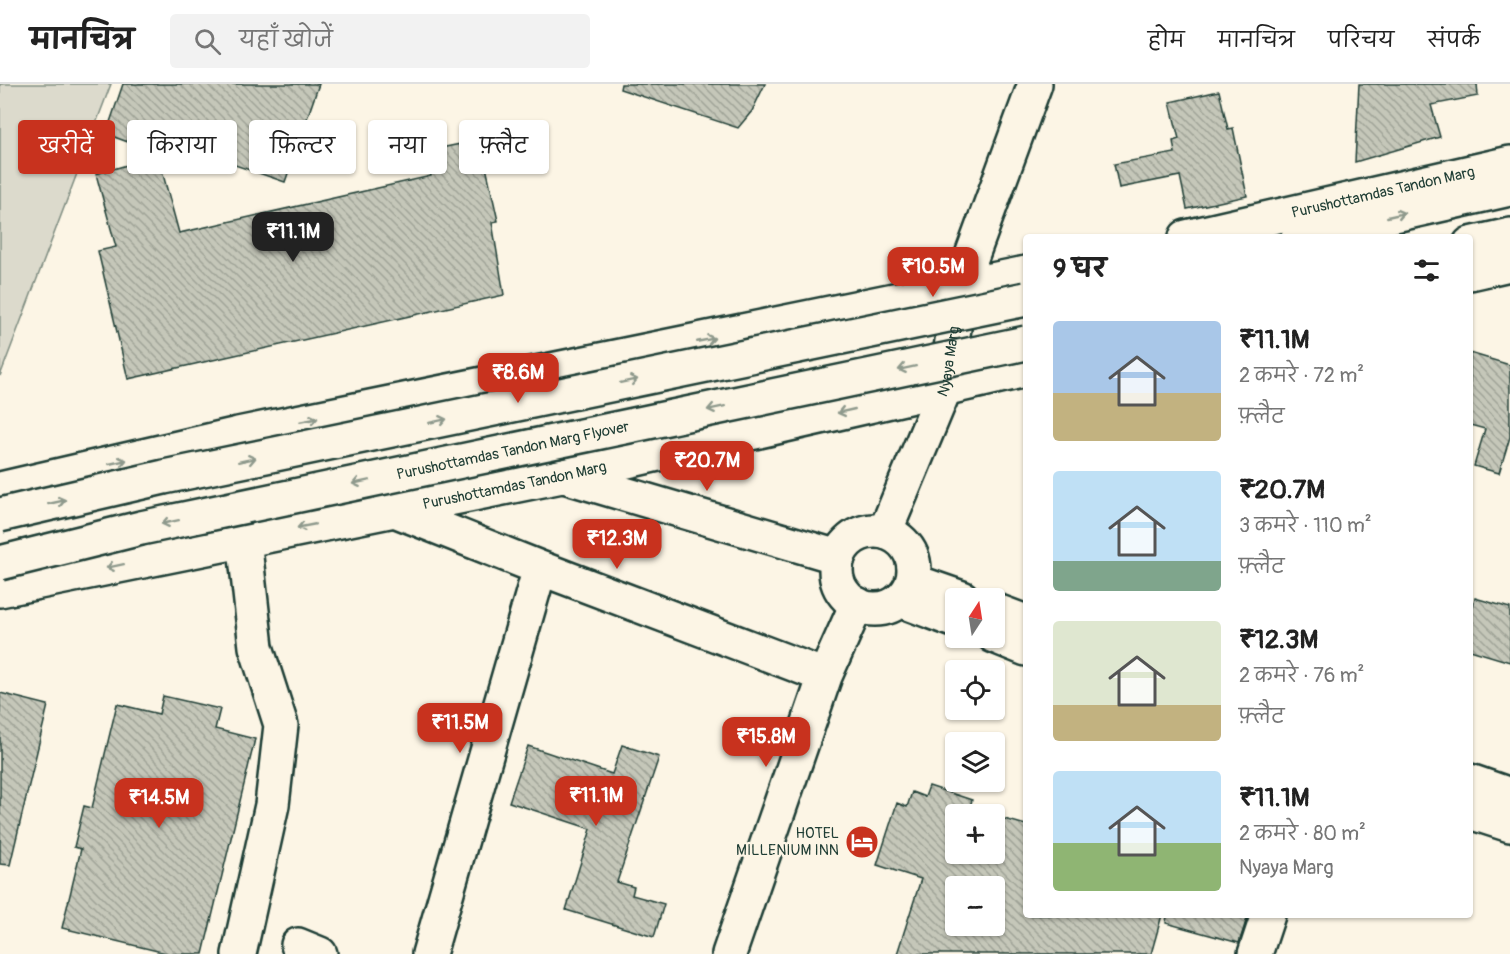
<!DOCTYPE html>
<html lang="hi">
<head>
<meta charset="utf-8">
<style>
	body { margin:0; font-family:Pangolin,"Playpen Sans Deva",sans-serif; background:#f2f2f2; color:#222; height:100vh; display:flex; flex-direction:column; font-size:22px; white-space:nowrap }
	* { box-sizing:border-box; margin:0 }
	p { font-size:20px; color:#767676 }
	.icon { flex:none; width:33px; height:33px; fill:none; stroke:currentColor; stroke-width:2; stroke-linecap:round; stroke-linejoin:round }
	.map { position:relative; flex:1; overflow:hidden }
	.sheet { position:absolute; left:1023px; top:150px; width:450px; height:684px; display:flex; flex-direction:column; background:#fff; border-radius:6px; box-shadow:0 2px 4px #0004 }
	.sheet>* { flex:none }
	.banner { position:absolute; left:18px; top:36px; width:570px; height:54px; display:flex; gap:12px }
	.needle { width:39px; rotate:12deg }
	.buttons { position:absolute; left:945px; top:504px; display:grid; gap:12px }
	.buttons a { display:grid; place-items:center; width:60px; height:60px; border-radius:6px; background:#fff; box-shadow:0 2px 4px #0004; font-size:30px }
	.price { position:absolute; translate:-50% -51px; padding:0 14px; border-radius:12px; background:#c8321e; color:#fff; font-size:20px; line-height:39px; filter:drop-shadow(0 2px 3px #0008) }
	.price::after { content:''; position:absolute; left:50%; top:36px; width:18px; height:14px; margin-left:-9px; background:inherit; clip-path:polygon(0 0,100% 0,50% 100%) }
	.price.current { background:#222; color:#fff }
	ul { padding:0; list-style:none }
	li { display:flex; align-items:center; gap:18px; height:150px; padding:0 30px }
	li span { display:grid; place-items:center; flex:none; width:168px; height:120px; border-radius:6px; color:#555 }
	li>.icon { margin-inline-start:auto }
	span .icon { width:72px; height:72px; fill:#fffc; stroke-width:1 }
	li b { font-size:26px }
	h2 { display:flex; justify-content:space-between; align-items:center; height:72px; padding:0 30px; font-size:26px }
	.pill { padding:0 21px; border-radius:6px; background:#fff; box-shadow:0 2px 4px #0004; font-size:21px; line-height:54px }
	.pill.current { background:#c8321e; color:#fff }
	header { display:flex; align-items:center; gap:36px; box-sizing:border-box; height:84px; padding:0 30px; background:#fff; border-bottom:2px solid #e0e0e0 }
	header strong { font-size:28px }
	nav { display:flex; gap:33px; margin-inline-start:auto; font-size:21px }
	.search { width:420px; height:54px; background:#f2f2f2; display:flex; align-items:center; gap:15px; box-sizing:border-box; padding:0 21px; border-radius:6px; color:#767676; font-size:22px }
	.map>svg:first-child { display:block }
</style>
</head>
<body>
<header>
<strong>मानचित्र</strong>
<div class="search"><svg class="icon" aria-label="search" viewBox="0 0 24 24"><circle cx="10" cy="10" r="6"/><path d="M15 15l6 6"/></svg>यहाँ खोजें</div>
<nav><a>होम</a><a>मानचित्र</a><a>परिचय</a><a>संपर्क</a></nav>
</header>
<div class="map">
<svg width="1510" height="870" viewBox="0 0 1510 870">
	<defs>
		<pattern id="building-back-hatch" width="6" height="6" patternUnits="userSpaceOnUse" patternTransform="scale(1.5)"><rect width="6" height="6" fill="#c5c7b9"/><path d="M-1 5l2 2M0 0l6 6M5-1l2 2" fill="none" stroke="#9fa397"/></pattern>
	</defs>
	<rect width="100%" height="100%" fill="#fcf5e5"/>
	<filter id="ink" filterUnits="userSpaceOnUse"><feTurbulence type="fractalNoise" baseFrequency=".0167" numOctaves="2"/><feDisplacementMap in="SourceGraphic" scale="12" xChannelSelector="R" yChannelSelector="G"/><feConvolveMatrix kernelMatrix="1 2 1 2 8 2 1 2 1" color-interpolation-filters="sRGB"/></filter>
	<g filter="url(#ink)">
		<path fill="#dcdacc" stroke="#7e8c80" stroke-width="1.5" d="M 0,0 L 111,0 L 0,292 Z"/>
		<path fill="url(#building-back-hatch)" stroke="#1f3d34" stroke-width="1.5" fill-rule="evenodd" d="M 123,0 L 319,0 L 285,98 L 185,64 L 180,77 L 106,50 Z
			M 621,0 L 765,0 L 752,27 L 738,44 L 620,5 Z
			M 1359,0 L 1477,0 L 1478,12 L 1431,21 L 1440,53 L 1355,78 Z
			M 1219,7 L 1228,45 L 1233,44 L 1247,112 L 1187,125 L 1180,92 L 1119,104 L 1114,80 L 1175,69 L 1173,57 L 1179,55 L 1170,18 Z
			M 480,56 L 498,137 L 492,138 L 504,211 L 128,295 L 98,167 L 116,163 L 96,90 L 158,72 L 179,149 L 431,92 L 426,67 Z
			M 1470,269 L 1510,281 L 1510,353 L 1499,389 L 1474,382 L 1485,345 L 1470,341 Z
			M 1475,514 L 1510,524 L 1510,578 L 1470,566 L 1470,532 Z
			M 0,609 L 48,621 L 10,781 L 0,780 Z
			M 163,612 L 220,625 L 215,645 L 255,655 L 203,870 L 170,870 L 62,844 L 81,765 L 74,763 L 84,722 L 92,724 L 117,620 L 159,630 Z
			M 622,661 L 659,673 L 617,798 L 634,803 L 632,811 L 664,820 L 654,853 L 566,826 L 591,745 L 509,718 L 528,662 L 612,690 Z
			M 929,702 L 972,716 L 969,726 L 987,730 L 956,730 L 956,770 L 994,770 L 994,732 L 1026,741 L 1026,831 L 1162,831 L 1151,870 L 897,870 L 921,795 L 877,781 L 897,719 L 907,723 L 912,708 L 925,713 ZM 956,802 L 994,802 L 994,842 L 956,842 Z
			M 1167,831 L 1248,831 L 1239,859 L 1166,839 Z"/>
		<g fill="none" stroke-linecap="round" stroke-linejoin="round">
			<defs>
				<path id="street" d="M 392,425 L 540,484 L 825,592
					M 298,861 L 320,870
					M 239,870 L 272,721 L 281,641 L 256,563 L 244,455
					M 429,870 L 540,484
					M 729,870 L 825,592 L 857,520
					M 1255,870 L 1268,831"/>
				<g id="secondary">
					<path id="s1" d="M 1186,153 L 1510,79"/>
					<path d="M 1470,189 L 1510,180"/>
					<path d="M 564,392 L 838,473"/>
					<path d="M 0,405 L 238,350 L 1026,189"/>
					<circle cx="875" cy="486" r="39"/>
					<path id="s2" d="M 885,448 L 945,304 L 960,204 L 1035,0"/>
					<path d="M 913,497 L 962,514"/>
					<path id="s3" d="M 0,506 L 562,392 L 1026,286"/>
					<path d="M 900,516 L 956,537"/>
					<path d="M 994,526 L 1026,538"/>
					<path d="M 994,552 L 1026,565"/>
					<path d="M 1470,697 L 1510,711"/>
					<path d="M 1470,728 L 1510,741"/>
				</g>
				<path id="primary" d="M 1298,153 L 1510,105
					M 1470,160 L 1510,151"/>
			</defs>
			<use href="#street" stroke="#1f3d34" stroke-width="38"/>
			<use href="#secondary" stroke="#1f3d34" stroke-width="38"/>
			<use href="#primary" stroke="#1f3d34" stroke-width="38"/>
			<use href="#street" stroke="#fcf5e5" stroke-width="33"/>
			<use href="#secondary" stroke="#fcf5e5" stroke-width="33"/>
			<use href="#primary" stroke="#fcf5e5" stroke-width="33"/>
			<defs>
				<g id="primary-bridge">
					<path d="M 0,431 L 164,393 L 1026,215"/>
					<path id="s4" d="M 0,479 L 141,444 L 1026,259"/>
				</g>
			</defs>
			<use href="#primary-bridge" stroke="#1f3d34" stroke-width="38" stroke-linecap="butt"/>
			<use href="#primary-bridge" stroke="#fcf5e5" stroke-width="33"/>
		</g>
		<defs><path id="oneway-shaft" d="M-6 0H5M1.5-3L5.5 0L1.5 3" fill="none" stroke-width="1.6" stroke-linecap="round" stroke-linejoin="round" transform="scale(1.5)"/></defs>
		<g stroke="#8e998c">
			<use href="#oneway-shaft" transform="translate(1396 131) rotate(-13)"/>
			<use href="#oneway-shaft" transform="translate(706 256) rotate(-11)"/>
			<use href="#oneway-shaft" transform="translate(907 284) rotate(168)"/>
			<use href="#oneway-shaft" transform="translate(629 297) rotate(-12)"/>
			<use href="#oneway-shaft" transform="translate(716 324) rotate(168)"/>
			<use href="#oneway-shaft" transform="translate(846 327) rotate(167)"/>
			<use href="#oneway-shaft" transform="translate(309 336) rotate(-11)"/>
			<use href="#oneway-shaft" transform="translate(438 337) rotate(-12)"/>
			<use href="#oneway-shaft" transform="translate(247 376) rotate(-12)"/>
			<use href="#oneway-shaft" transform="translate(118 378) rotate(-13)"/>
			<use href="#oneway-shaft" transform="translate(361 398) rotate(168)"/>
			<use href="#oneway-shaft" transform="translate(57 418) rotate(-13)"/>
			<use href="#oneway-shaft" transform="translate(170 438) rotate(168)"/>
			<use href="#oneway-shaft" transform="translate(306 442) rotate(169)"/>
			<use href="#oneway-shaft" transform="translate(115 482) rotate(168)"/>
		</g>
	</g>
	<defs>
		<symbol id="hotel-disc" viewBox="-11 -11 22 22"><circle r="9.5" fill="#c8321e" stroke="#fcf5e5"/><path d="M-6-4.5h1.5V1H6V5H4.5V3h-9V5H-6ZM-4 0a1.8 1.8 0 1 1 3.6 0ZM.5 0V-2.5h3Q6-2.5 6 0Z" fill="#fff"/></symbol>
	</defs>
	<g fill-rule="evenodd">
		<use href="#hotel-disc" x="843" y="739" width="38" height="38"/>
	</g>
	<g text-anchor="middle" stroke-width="4.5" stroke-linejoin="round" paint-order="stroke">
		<g font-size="15" fill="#1f3d34" stroke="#fcf5e5">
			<text dy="5" stroke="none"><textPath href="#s1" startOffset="202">Purushottamdas Tandon Marg</textPath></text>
			<text dy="5" stroke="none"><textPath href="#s2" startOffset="183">Nyaya Marg</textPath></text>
			<text dy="5" stroke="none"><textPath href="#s4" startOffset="525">Purushottamdas Tandon Marg Flyover</textPath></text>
			<text dy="5" stroke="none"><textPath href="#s3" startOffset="525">Purushottamdas Tandon Marg</textPath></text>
		</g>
		<g font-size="15" fill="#1f3d34" stroke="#fcf5e5" text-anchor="end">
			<text x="839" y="754">HOTEL<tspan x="839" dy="17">MILLENIUM INN</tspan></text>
		</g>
	</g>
</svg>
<div class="buttons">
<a><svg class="needle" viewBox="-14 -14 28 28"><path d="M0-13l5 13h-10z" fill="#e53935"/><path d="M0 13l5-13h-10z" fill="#767676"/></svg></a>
<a><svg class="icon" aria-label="locate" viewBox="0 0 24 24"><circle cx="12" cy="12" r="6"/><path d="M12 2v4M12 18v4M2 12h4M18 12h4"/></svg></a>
<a><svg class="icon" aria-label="layers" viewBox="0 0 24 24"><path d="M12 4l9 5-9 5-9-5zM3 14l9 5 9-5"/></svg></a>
<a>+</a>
<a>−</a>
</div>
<b class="price current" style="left:293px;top:179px">₹11.1M</b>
<b class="price" style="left:933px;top:214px">₹10.5M</b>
<b class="price" style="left:518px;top:320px">₹8.6M</b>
<b class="price" style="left:707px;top:408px">₹20.7M</b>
<b class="price" style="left:617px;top:486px">₹12.3M</b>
<b class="price" style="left:460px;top:670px">₹11.5M</b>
<b class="price" style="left:766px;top:684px">₹15.8M</b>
<b class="price" style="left:596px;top:743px">₹11.1M</b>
<b class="price" style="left:159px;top:745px">₹14.5M</b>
<div class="banner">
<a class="pill current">खरीदें</a>
<a class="pill">किराया</a>
<a class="pill">फ़िल्टर</a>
<a class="pill">नया</a>
<a class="pill">फ़्लैट</a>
</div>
<section class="sheet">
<h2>9 घर<svg class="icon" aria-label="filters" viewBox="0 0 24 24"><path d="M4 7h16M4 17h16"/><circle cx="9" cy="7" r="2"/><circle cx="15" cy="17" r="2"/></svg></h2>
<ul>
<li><span style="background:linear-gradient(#a9c7e8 60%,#c2b280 0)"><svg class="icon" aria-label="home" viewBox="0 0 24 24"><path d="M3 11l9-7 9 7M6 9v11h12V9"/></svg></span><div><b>₹11.1M</b><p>2 कमरे · 72 m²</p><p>फ़्लैट</p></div></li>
<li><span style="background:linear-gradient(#bfe0f5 75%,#7fa58c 0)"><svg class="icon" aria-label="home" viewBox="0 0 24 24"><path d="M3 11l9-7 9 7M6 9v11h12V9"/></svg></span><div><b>₹20.7M</b><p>3 कमरे · 110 m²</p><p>फ़्लैट</p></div></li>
<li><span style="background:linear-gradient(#dfe7d0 70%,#c2b280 0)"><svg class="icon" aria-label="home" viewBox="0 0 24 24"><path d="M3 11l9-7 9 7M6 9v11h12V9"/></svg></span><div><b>₹12.3M</b><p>2 कमरे · 76 m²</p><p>फ़्लैट</p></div></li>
<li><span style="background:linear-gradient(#bfe0f5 60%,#8fb573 0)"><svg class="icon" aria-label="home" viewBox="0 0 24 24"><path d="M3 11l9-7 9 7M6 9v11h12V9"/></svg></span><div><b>₹11.1M</b><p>2 कमरे · 80 m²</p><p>Nyaya Marg</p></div></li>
</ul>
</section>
</div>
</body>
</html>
